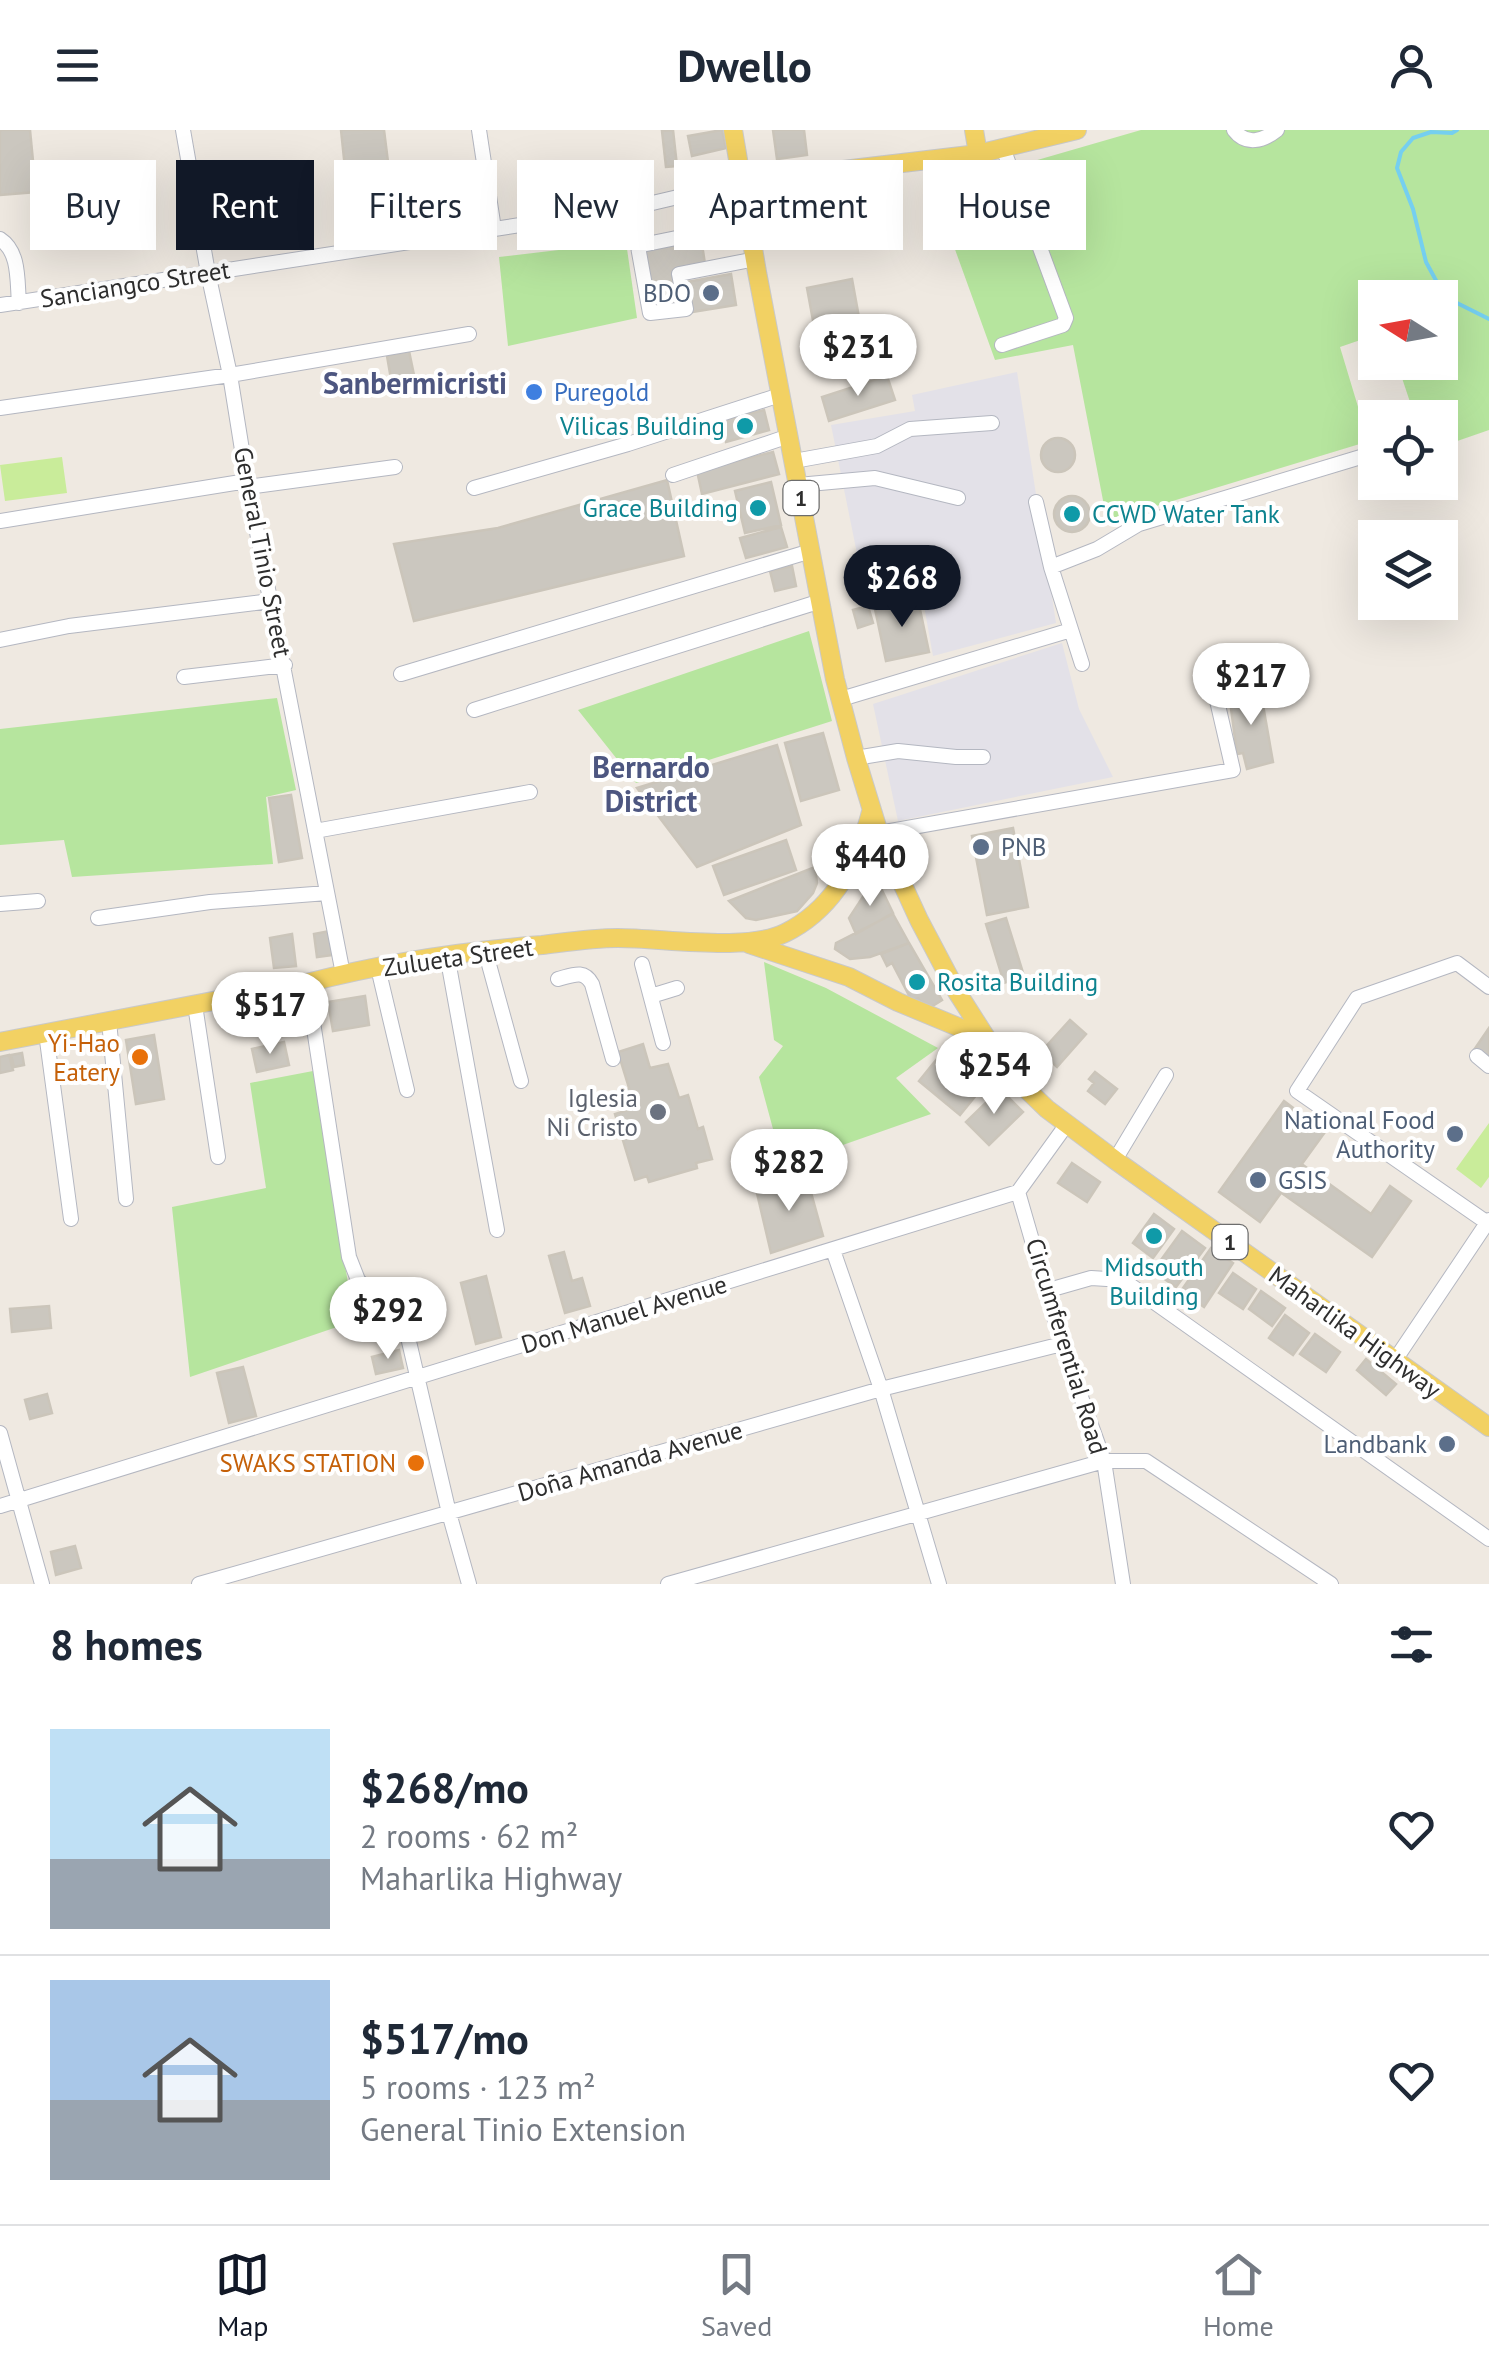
<!DOCTYPE html>
<html lang="en">
<head>
<meta charset="utf-8">
<style>
	body { margin:0; font-family:"PT Sans",sans-serif; background:#f6f6f7; color:#1f2937; height:100vh; display:flex; flex-direction:column; font-size:38px; white-space:nowrap }
	* { box-sizing:border-box; margin:0 }
	p { font-size:32px; color:#747a83 }
	.icon { flex:none; width:55px; height:55px; fill:none; stroke:currentColor; stroke-width:2; stroke-linecap:round; stroke-linejoin:round }
	.map { position:relative; height:1454px; overflow:hidden }
	.panel { display:flex; flex-direction:column; background:#fff; flex:1 }
	.panel>* { flex:none }
	.banner { position:absolute; left:30px; top:30px; width:1430px; height:90px; display:flex; gap:20px }
	.needle { width:65px; rotate:281deg }
	.fabs { position:absolute; left:1358px; top:150px; display:grid; gap:20px }
	.fabs a { display:grid; place-items:center; width:100px; height:100px; border-radius:0px; background:#fff; box-shadow:0 10px 40px #0002; font-size:50px }
	.price { position:absolute; translate:-50% -85px; padding:0 22px; border-radius:35px; background:#fff; color:#222; font-size:32px; line-height:65px; filter:drop-shadow(0 2px 5px #0008) }
	.price::after { content:''; position:absolute; left:50%; top:60px; width:30px; height:22px; margin-left:-15px; background:inherit; clip-path:polygon(0 0,100% 0,50% 100%) }
	.price.active { background:#111827; color:#fff }
	ul { padding:0; list-style:none }
	li { display:flex; align-items:center; gap:30px; height:250px; padding:0 50px }
	li+li { border-top:2px solid #e0e1e3 }
	li span { display:grid; place-items:center; flex:none; width:280px; height:200px; border-radius:0px; color:#555 }
	li>.icon { margin-inline-start:auto }
	span .icon { width:120px; height:120px; fill:#fffc; stroke-width:1 }
	li b { font-size:42px }
	h2 { display:flex; justify-content:space-between; align-items:center; height:120px; padding:0 50px; font-size:42px }
	.tag { padding:0 35px; border-radius:0px; background:#fff; box-shadow:0 10px 40px #0002; font-size:35px; line-height:90px }
	.tag.active { background:#111827; color:#fff }
	header { display:flex; justify-content:space-between; align-items:center; height:130px; padding:0 50px; background:#fff; font-size:45px; font-weight:700 }
	.dock { display:flex; justify-content:space-around; align-items:center; height:140px; border-top:2px solid #e0e1e3; background:#fff; font-size:28px; color:#747a83 }
	.dock a { display:grid; justify-items:center; gap:5px }
	.dock .active { color:#111827 }
	.map>svg:first-child { display:block }
</style>
</head>
<body>
<header><svg class="icon" aria-label="menu" viewBox="0 0 24 24"><path d="M4 6h16M4 12h16M4 18h16"/></svg>Dwello<svg class="icon" aria-label="person" viewBox="0 0 24 24"><circle cx="12" cy="8" r="4"/><path d="M4 21q1-7 8-7t8 7"/></svg></header>
<div class="map">
<svg width="1489" height="1454" viewBox="0 0 1489 1454">
	<rect width="100%" height="100%" fill="#efe9e1"/>
	<path fill="#e3e1e8" d="M 1017,242 L 1056,493 L 933,526 L 921,459 L 866,468 L 831,295 L 915,281 L 912,265 Z
		M 1062,513 L 1079,579 L 1113,647 L 898,691 L 873,574 Z"/>
	<path fill="#b6e59e" d="M 1141,0 L 1489,0 L 1489,300 L 1440,317 L 1440,288 L 1415,287 L 1397,233 L 1440,232 L 1440,168 L 1375,168 L 1375,205 L 1340,217 L 1362,290 L 1363,313 L 1107,391 L 1073,215 L 995,230 L 927,42 L 1027,33 Z
		M 626,112 L 637,188 L 508,216 L 499,127 Z
		M 809,501 L 832,591 L 636,653 L 578,580 Z
		M 277,568 L 296,660 L 266,667 L 273,734 L 72,747 L 64,710 L 0,715 L 0,599 Z
		M 764,832 L 826,858 L 938,918 L 896,948 L 931,984 L 783,1036 L 759,947 L 783,916 L 774,910 Z
		M 313,941 L 348,1153 L 378,1183 L 190,1247 L 172,1077 L 266,1058 L 250,953 Z"/>
	<path fill="#c9ec9a" d="M 62,327 L 67,363 L 5,371 L 0,335 Z
		M 1489,993 L 1489,1047 L 1481,1058 L 1456,1039 Z"/>
	<g fill="none" stroke-linecap="round" stroke-linejoin="round">
		<path stroke="#75cff0" stroke-width="4" d="M 1457,0 L 1452,3 L 1431,2 L 1413,8 L 1401,22 L 1397,38 L 1413,79 L 1426,132 L 1445,167 L 1489,189"/>
	</g>
	<path fill="#cbc7bf" stroke="#cbc5ba" stroke-width="2.5" d="M 0,0 L 30,0 L 36,62 L 0,65 Z
		M 341,0 L 384,0 L 388,32 L 345,38 Z
		M 673,0 L 677,36 L 666,37 L 662,1 Z
		M 722,0 L 726,18 L 692,26 L 688,6 Z
		M 773,0 L 804,0 L 807,25 L 777,29 Z
		M 701,108 L 705,134 L 674,140 L 680,174 L 651,179 L 641,119 Z
		M 731,144 L 736,175 L 692,182 L 687,152 Z
		M 852,149 L 864,215 L 819,223 L 807,158 Z
		M 409,221 L 414,245 L 391,249 L 387,226 Z
		M 887,246 L 895,270 L 829,291 L 822,267 Z
		M 764,280 L 769,300 L 726,312 L 720,291 Z
		M1041 325a17 17 0 1 1 34 0a17 17 0 1 1-34 0Z
		M 773,322 L 779,344 L 702,364 L 697,341 Z
		M 667,350 L 684,426 L 414,491 L 394,414 L 498,398 Z
		M 771,352 L 781,395 L 745,403 L 735,361 Z
		M1054 384a18 18 0 1 1 36 0a18 18 0 1 1-36 0Z
		M 781,397 L 787,417 L 746,428 L 740,408 Z
		M 792,436 L 796,456 L 775,461 L 770,441 Z
		M 918,470 L 929,522 L 886,531 L 875,479 Z
		M 868,476 L 873,493 L 858,498 L 853,480 Z
		M 1260,558 L 1273,632 L 1247,639 L 1243,623 L 1237,624 L 1229,563 Z
		M 823,603 L 839,660 L 801,671 L 785,613 Z
		M 777,615 L 801,695 L 697,737 L 637,658 Z
		M 291,665 L 302,728 L 279,732 L 269,668 Z
		M 1013,698 L 1028,777 L 987,785 L 972,706 Z
		M 786,710 L 796,740 L 724,765 L 713,736 Z
		M 815,737 L 817,753 L 813,763 L 797,781 L 756,790 L 746,788 L 729,771 Z
		M 878,752 L 893,783 L 856,804 L 849,788 L 870,756 Z
		M 893,784 L 909,813 L 870,827 L 850,829 L 835,819 L 836,813 Z
		M 1006,788 L 1024,846 L 1004,853 L 986,794 Z
		M 330,801 L 333,825 L 317,827 L 314,804 Z
		M 292,804 L 296,836 L 274,838 L 270,808 Z
		M 909,813 L 942,870 L 926,880 L 918,868 L 912,871 L 892,833 L 887,836 L 881,824 Z
		M 365,866 L 369,895 L 333,901 L 328,872 Z
		M 289,874 L 296,903 L 277,907 L 271,878 Z
		M 1070,890 L 1086,904 L 1057,937 L 1041,922 Z
		M 1489,898 L 1489,930 L 1474,920 Z
		M 154,905 L 164,969 L 136,974 L 126,910 Z
		M 284,912 L 289,935 L 257,942 L 252,919 Z
		M 643,914 L 650,938 L 668,934 L 679,968 L 688,965 L 698,999 L 703,997 L 712,1029 L 696,1033 L 697,1038 L 649,1052 L 647,1046 L 635,1050 L 615,984 L 628,980 L 623,960 L 629,958 L 618,922 Z
		M 945,919 L 986,953 L 960,985 L 919,951 Z
		M 22,923 L 24,935 L 14,937 L 11,925 Z
		M 9,925 L 13,940 L 0,943 L 0,927 Z
		M 1095,942 L 1117,959 L 1105,974 L 1088,961 L 1094,953 L 1089,949 Z
		M 1000,959 L 1023,982 L 989,1015 L 966,992 Z
		M 1284,971 L 1325,1002 L 1260,1092 L 1219,1062 Z
		M 1072,1033 L 1100,1052 L 1087,1072 L 1058,1053 Z
		M 1303,1035 L 1371,1084 L 1390,1056 L 1411,1071 L 1372,1127 L 1283,1064 Z
		M 807,1048 L 823,1106 L 771,1123 L 756,1059 Z
		M 1154,1084 L 1174,1099 L 1153,1128 L 1133,1113 Z
		M 1182,1101 L 1205,1118 L 1176,1157 L 1153,1141 Z
		M 1211,1118 L 1233,1133 L 1204,1177 L 1181,1161 Z
		M 564,1122 L 572,1151 L 582,1148 L 590,1176 L 565,1183 L 549,1126 Z
		M 1233,1143 L 1256,1159 L 1243,1179 L 1219,1163 Z
		M 486,1146 L 501,1207 L 476,1214 L 461,1153 Z
		M 1261,1161 L 1285,1178 L 1272,1196 L 1249,1179 Z
		M 49,1176 L 51,1198 L 12,1202 L 10,1179 Z
		M 1285,1185 L 1309,1203 L 1293,1225 L 1269,1208 Z
		M 1315,1204 L 1340,1222 L 1326,1242 L 1300,1224 Z
		M 399,1220 L 403,1238 L 376,1244 L 372,1227 Z
		M 1366,1229 L 1396,1254 L 1386,1265 L 1357,1240 Z
		M 243,1237 L 256,1286 L 229,1293 L 217,1243 Z
		M 47,1264 L 52,1283 L 30,1289 L 25,1270 Z
		M 75,1416 L 81,1438 L 56,1445 L 51,1422 Z"/>
	<g fill="none" stroke-linecap="round" stroke-linejoin="round">
		<defs>
			<path id="minor" d="M 183,0 L 208,143 L 230,245 L 247,351 L 343,844
				M 479,0 L 494,99
				M 1234,0 C 1246,16 1263,11 1277,0
				M 631,78 L 650,183 L 686,179 L 679,144 L 756,129
				M 0,109 C 20,122 17,151 19,173
				M 637,116 L 750,93
				M 0,175 L 631,78 L 742,52
				M 1002,215 L 1063,195 L 1066,188 L 1003,18
				M 0,278 L 230,245 L 469,204
				M 794,331 L 877,316 L 910,299 L 992,293
				M 673,345 L 789,306
				M 798,355 L 875,348 L 958,368
				M 248,357 L 395,337
				M 474,358 L 628,314 L 780,265
				M 1036,372 L 1051,437 L 1082,534
				M 0,391 L 247,351
				M 1051,437 L 1097,419 L 1139,394 L 1374,323 L 1369,296
				M 0,510 L 69,496 L 271,471
				M 401,544 L 811,421
				M 184,547 L 285,535
				M 841,569 L 1071,500
				M 474,580 L 821,471
				M 856,628 L 898,621 L 956,627 L 983,627
				M 315,701 L 530,662
				M 879,703 L 1233,640 L 1215,562
				M 0,774 L 38,771
				M 98,788 L 210,772 L 327,763
				M 485,820 L 521,951
				M 447,825 L 497,1100
				M 642,834 L 663,913
				M 378,838 L 407,960
				M 558,849 C 573,845 584,839 592,854 L 613,929
				M 307,853 L 349,1127 L 358,1150 L 403,1194 L 407,1203 L 449,1383 L 469,1454
				M 1489,857 L 1457,833 L 1357,868 L 1297,961 L 1489,1094
				M 651,866 L 677,858
				M 195,875 L 218,1027
				M 109,891 L 126,1069
				M 46,903 L 71,1089
				M 1477,926 L 1489,936
				M 1067,994 L 1018,1062 L 1062,1214 L 1104,1331 L 1123,1454
				M 1115,1030 L 1166,945
				M 833,1120 L 881,1259 L 939,1454
				M 1049,1160 L 1091,1148 L 1123,1150 L 1489,1409
				M 1395,1230 L 1489,1090
				M 0,1303 L 42,1454
				M 0,1376 L 1018,1062
				M 199,1454 L 881,1259 L 1062,1214
				M 668,1454 L 1104,1331 L 1146,1331 L 1331,1454"/>
			<path id="major" d="M 733,0 L 757,142 L 835,549 L 856,628 L 879,703 L 919,790 L 957,862 L 1001,931 L 1021,954 L 1047,979 L 1115,1030 L 1489,1297
				M 974,0 L 978,24
				M 742,52 L 978,24 L 1077,0
				M 749,814 L 849,847 L 898,872 L 987,909
				M 0,912 L 307,853 C 384,833 463,821 542,815 C 567,812 593,808 618,808 C 664,808 746,822 785,803 C 834,779 858,732 871,682"/>
		</defs>
		<use href="#minor" stroke="#b4b7c1" stroke-width="16"/>
		<use href="#major" stroke="#c9c9c9" stroke-width="20"/>
		<use href="#minor" stroke="#fff" stroke-width="14"/>
		<use href="#major" stroke="#f2d163" stroke-width="18"/>
	</g>
	<g fill="#5c6f8a" stroke="#fff" stroke-width="4">
		<circle cx="711" cy="163" r="10"/>
		<circle cx="981" cy="717" r="10"/>
		<circle cx="1455" cy="1004" r="10"/>
		<circle cx="1258" cy="1050" r="10"/>
		<circle cx="1447" cy="1314" r="10"/>
	</g>
	<circle fill="#3f7fe0" stroke="#fff" stroke-width="4" cx="534" cy="262" r="10"/>
	<g fill="#0f9aa8" stroke="#fff" stroke-width="4">
		<circle cx="745" cy="296" r="10"/>
		<circle cx="758" cy="378" r="10"/>
		<circle cx="1072" cy="384" r="10"/>
		<circle cx="917" cy="852" r="10"/>
		<circle cx="1154" cy="1106" r="10"/>
	</g>
	<g fill="#e8710a" stroke="#fff" stroke-width="4">
		<circle cx="140" cy="927" r="10"/>
		<circle cx="416" cy="1333" r="10"/>
	</g>
	<circle fill="#6b7280" stroke="#fff" stroke-width="4" cx="658" cy="982" r="10"/>
	<g text-anchor="middle" stroke-width="8" stroke-linejoin="round" paint-order="stroke">
		<g fill="#fff" stroke="#6d6d6d" stroke-width="2.5">
			<rect x="783.5" y="351" width="35" height="34" rx="8"/>
			<rect x="1212.5" y="1095" width="35" height="34" rx="8"/>
		</g>
		<g font-size="22" font-weight="bold" fill="#2e2e2e">
			<text x="801" y="376">1</text>
			<text x="1230" y="1120">1</text>
		</g>
		<g font-size="25" fill="#2e2e2e" stroke="#fff">
			<text transform="translate(135 154) rotate(-9)" y="9">Sanciangco Street</text>
			<text transform="translate(263 422) rotate(79)" y="9">General Tinio Street</text>
			<text transform="translate(458 827) rotate(-8)" y="9">Zulueta Street</text>
			<text transform="translate(624 1184) rotate(-17)" y="9">Don Manuel Avenue</text>
			<text transform="translate(1355 1202) rotate(36)" y="9">Maharlika Highway</text>
			<text transform="translate(1067 1216) rotate(73)" y="9">Circumferential Road</text>
			<text transform="translate(630 1331) rotate(-16)" y="9">Doña Amanda Avenue</text>
		</g>
		<g font-size="25" fill="#4e5e75" stroke="#fff" text-anchor="end">
			<text x="691" y="172">BDO</text>
			<text x="1001" y="726" text-anchor="start">PNB</text>
			<text x="1435" y="999">National Food<tspan x="1435" dy="29">Authority</tspan></text>
			<text x="1278" y="1059" text-anchor="start">GSIS</text>
			<text x="1427" y="1323">Landbank</text>
		</g>
		<g font-size="25" fill="#366cbe" stroke="#fff" text-anchor="start">
			<text x="554" y="271">Puregold</text>
		</g>
		<g font-size="25" fill="#0d838f" stroke="#fff" text-anchor="end">
			<text x="725" y="305">Vilicas Building</text>
			<text x="738" y="387">Grace Building</text>
			<text x="1092" y="393" text-anchor="start">CCWD Water Tank</text>
			<text x="937" y="861" text-anchor="start">Rosita Building</text>
			<text x="1154" y="1146" text-anchor="middle">Midsouth<tspan x="1154" dy="29">Building</tspan></text>
		</g>
		<g font-size="25" fill="#c56008" stroke="#fff" text-anchor="end">
			<text x="120" y="922">Yi-Hao<tspan x="120" dy="29">Eatery</tspan></text>
			<text x="396" y="1342">SWAKS STATION</text>
		</g>
		<g font-size="25" fill="#5b616d" stroke="#fff" text-anchor="end">
			<text x="638" y="977">Iglesia<tspan x="638" dy="29">Ni Cristo</tspan></text>
		</g>
		<g font-size="30" font-weight="bold" fill="#4d5680" stroke="#fff">
			<text x="415" y="264">Sanbermicristi</text>
			<text x="651" y="648">Bernardo<tspan x="651" dy="34">District</tspan></text>
		</g>
	</g>
</svg>
<div class="fabs">
<a><svg class="needle" viewBox="-14 -14 28 28"><path d="M0-13l5 13h-10z" fill="#e53935"/><path d="M0 13l5-13h-10z" fill="#747a83"/></svg></a>
<a><svg class="icon" aria-label="locate" viewBox="0 0 24 24"><circle cx="12" cy="12" r="6"/><path d="M12 2v4M12 18v4M2 12h4M18 12h4"/></svg></a>
<a><svg class="icon" aria-label="layers" viewBox="0 0 24 24"><path d="M12 4l9 5-9 5-9-5zM3 14l9 5 9-5"/></svg></a>
</div>
<b class="price" style="left:858px;top:269px">$231</b>
<b class="price active" style="left:902px;top:500px">$268</b>
<b class="price" style="left:1251px;top:598px">$217</b>
<b class="price" style="left:870px;top:779px">$440</b>
<b class="price" style="left:270px;top:927px">$517</b>
<b class="price" style="left:994px;top:987px">$254</b>
<b class="price" style="left:789px;top:1084px">$282</b>
<b class="price" style="left:388px;top:1232px">$292</b>
<div class="banner">
<a class="tag">Buy</a>
<a class="tag active">Rent</a>
<a class="tag">Filters</a>
<a class="tag">New</a>
<a class="tag">Apartment</a>
<a class="tag">House</a>
</div>
</div>
<section class="panel">
<h2>8 homes<svg class="icon" aria-label="filters" viewBox="0 0 24 24"><path d="M4 7h16M4 17h16"/><circle cx="9" cy="7" r="2"/><circle cx="15" cy="17" r="2"/></svg></h2>
<ul>
<li><span style="background:linear-gradient(#bfe0f5 65%,#9aa5b1 0)"><svg class="icon" aria-label="home" viewBox="0 0 24 24"><path d="M3 11l9-7 9 7M6 9v11h12V9"/></svg></span><div><b>$268/mo</b><p>2 rooms · 62 m²</p><p>Maharlika Highway</p></div><svg class="icon" aria-label="heart" viewBox="0 0 24 24"><path d="M12 20l-8-8c-3-5 5-10 8-4 3-6 11-1 8 4z"/></svg></li>
<li><span style="background:linear-gradient(#a9c7e8 60%,#9aa5b1 0)"><svg class="icon" aria-label="home" viewBox="0 0 24 24"><path d="M3 11l9-7 9 7M6 9v11h12V9"/></svg></span><div><b>$517/mo</b><p>5 rooms · 123 m²</p><p>General Tinio Extension</p></div><svg class="icon" aria-label="heart" viewBox="0 0 24 24"><path d="M12 20l-8-8c-3-5 5-10 8-4 3-6 11-1 8 4z"/></svg></li>
</ul>
</section>
<nav class="dock">
<a class="active"><svg class="icon" aria-label="map" viewBox="0 0 24 24"><path d="M3 6l6-2 6 2 6-2v14l-6 2-6-2-6 2zM9 4v14M15 6v14"/></svg>Map</a>
<a><svg class="icon" aria-label="saved" viewBox="0 0 24 24"><path d="M7 4h10v16l-5-4-5 4z"/></svg>Saved</a>
<a><svg class="icon" aria-label="home" viewBox="0 0 24 24"><path d="M3 11l9-7 9 7M6 9v11h12V9"/></svg>Home</a>
</nav>
</body>
</html>
